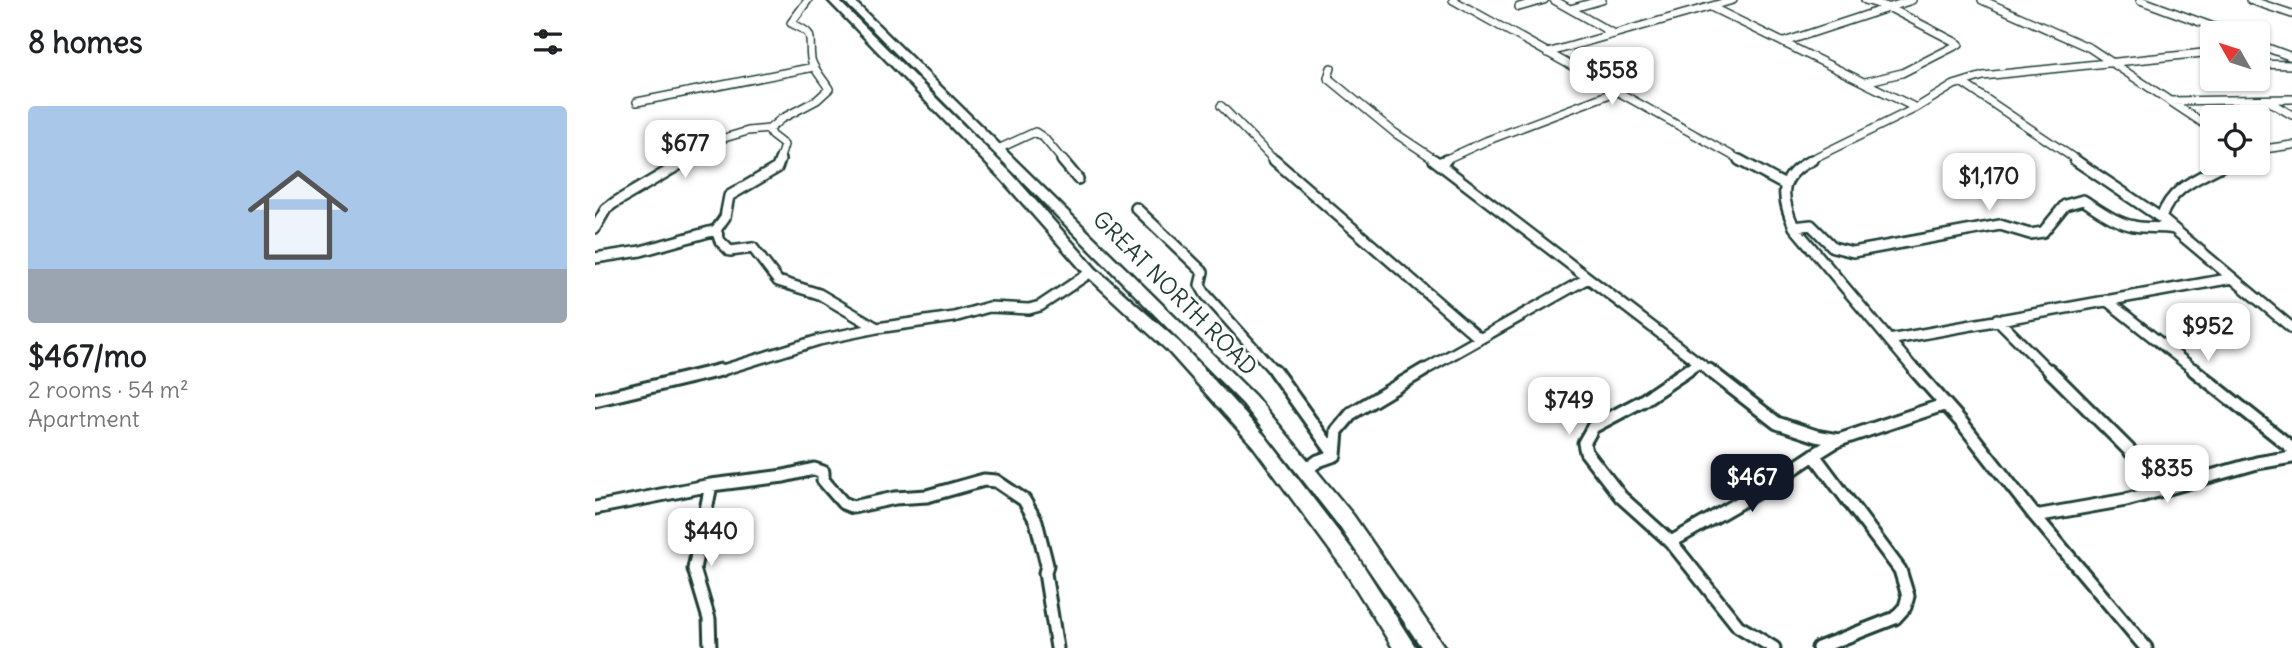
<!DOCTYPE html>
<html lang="en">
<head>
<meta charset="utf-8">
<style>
	body { margin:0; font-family:Delius,sans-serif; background:#f6f6f6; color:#202124; height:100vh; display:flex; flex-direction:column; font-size:26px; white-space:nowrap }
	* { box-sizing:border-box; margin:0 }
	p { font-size:23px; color:#757577 }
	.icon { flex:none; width:38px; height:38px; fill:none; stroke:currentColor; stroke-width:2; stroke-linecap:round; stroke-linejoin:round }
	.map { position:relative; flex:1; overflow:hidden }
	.side { display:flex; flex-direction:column; background:#fff; width:595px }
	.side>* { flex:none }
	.needle { width:46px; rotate:309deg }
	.controls { position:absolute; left:1605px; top:21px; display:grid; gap:14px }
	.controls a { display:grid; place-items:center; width:70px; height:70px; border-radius:7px; background:#fff; box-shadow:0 2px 5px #0004; font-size:35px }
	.price { position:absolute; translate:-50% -60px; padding:0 16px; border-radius:14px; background:#fff; color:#222; font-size:23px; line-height:46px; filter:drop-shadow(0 2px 4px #0008) }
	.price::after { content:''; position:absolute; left:50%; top:42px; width:21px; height:16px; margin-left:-10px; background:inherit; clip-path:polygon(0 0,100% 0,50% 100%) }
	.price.active { background:#111827; color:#fff }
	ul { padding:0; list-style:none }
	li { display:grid; align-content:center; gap:14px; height:371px; padding:0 28px }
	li+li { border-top:2px solid #e0e0e0 }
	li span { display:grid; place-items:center; height:217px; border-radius:7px; color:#555 }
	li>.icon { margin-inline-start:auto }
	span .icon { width:126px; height:126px; fill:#fffc; stroke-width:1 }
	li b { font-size:30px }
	h2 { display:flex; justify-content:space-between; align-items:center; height:84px; padding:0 28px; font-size:30px }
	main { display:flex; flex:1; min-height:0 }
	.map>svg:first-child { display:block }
</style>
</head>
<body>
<main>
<section class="side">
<h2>8 homes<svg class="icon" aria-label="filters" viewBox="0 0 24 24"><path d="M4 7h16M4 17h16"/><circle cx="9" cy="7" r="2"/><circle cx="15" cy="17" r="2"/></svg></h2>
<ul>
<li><span style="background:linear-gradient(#a9c7e8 75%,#9aa5b1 0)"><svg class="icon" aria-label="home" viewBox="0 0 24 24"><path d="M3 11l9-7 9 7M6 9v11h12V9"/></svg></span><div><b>$467/mo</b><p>2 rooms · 54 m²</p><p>Apartment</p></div></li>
</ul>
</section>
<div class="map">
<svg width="1697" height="648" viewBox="0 0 1697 648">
	<rect width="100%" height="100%" fill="#fff"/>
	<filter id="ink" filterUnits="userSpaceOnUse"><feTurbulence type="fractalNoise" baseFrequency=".0143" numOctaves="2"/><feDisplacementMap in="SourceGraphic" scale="14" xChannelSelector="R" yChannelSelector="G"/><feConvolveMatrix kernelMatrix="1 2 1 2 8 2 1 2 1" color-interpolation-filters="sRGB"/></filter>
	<g filter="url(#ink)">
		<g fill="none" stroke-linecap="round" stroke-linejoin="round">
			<defs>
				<path id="minor-far2" d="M 858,0 L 1147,161
					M 959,0 L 1019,34
					M 1270,0 L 1293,7 L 1364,44 L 1307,73 L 1270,82
					M 1387,0 L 1495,48 L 1617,129
					M 1545,0 L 1635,33
					M 1655,0 L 1697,14
					M 924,7 L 949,0
					M 1116,7 L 1321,108
					M 975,9 L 1007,0
					M 1189,42 L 1317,0
					M 1662,44 L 1697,57
					M 952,53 L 1138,0
					M 1662,64 L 1697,65
					M 736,68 L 733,78 L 800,133 L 842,161
					M 1369,84 L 1483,161
					M 1574,101 L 1697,99
					M 1673,101 L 1697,115
					M 42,102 L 219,67
					M 626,106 L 680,161
					M 174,129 L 176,135 L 189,145 L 184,161
					M 403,149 L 440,132 L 449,138 L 468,161
					M 1662,150 L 1697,145
					M 89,161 L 126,139 L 153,131 L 174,129 L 186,119 L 222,100 L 234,89 C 229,80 218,69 216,59 C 213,35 222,35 196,23 L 213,0
					M 847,161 L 891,141 L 1020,92
					M 1213,161 L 1321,108 L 1359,85 L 1388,76 L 1617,52"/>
				<path id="minor-far1" d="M 185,160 L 182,168 L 134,196 L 130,217 L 121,230 L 125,241 L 135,251 L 158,248 L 183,281 L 224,294 L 282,328
					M 467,160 L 483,179
					M 679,160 L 884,338
					M 839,160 L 1116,372
					M 1144,160 L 1190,185
					M 1217,160 C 1182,177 1186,197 1199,227 L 1321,372
					M 1480,160 L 1566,218
					M 843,163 L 851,160
					M 1632,163 C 1604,178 1577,186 1566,218 L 1697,328
					M 541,208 L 608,272 L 605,285 L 611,295 L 680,372
					M 1199,227 L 1216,225 L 1238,247 L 1258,252 L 1405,225 L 1435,234 L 1448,232 L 1470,205 L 1488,200 C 1504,210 1521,223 1539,226 C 1551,229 1565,226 1579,229
					M 0,228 L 11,209 L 19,203 L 92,160
					M 0,258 L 46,251 L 121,230
					M 1511,300 L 1602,372
					M 1402,319 L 1455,372
					M 1294,340 L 1638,278
					M 121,372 L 224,340 L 282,328 L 359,317 L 394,307 L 434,309 L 445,306 L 496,272
					M 826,372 L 993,278
					M 1090,372 L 1104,363"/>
				<path id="minor" d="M 679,370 L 740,455
					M 1093,370 L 1047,401 L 998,427 L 989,443 L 991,452 L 1026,497 L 1076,542 L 1143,626 L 1179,648
					M 1114,370 L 1182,423 L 1221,436 L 1244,440 L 1348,405
					M 1320,370 L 1367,423 L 1440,516 L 1551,648
					M 1454,370 L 1538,454 L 1567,490
					M 1599,370 L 1697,448
					M 0,400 L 126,370
					M 711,470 L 723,461 L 740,455 L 742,431 L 757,413 L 829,370
					M 0,508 L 116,485 L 189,476 L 219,469 L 228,472 L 228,480 L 248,503 L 258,507 L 300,498 L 332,496 L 389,480 L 401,481 L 429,500 L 441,521 L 452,565 L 450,573 L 462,648
					M 1440,516 L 1531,500 L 1662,463 L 1697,457
					M 1076,542 L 1168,489 L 1219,455
					M 115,648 L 114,619 L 99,569 L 116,485
					M 1223,648 L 1300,618 L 1310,607 L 1313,596 L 1305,570 L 1219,455 L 1243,440"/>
				<path id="trunk" d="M 233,0 L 243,0 L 417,174 L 501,269 L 585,343 L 670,436 L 762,556 L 821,648 L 798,648 L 748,568 L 658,446 L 573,351 L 491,275 L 407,180 Z
					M 248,0 L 258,0 L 660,396 L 758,515 L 850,648 L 827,648 L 744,526 L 648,404 Z"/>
			</defs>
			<use href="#minor-far2" stroke="#1f3d34" stroke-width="10"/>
			<use href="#minor-far1" stroke="#1f3d34" stroke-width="14"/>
			<use href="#minor" stroke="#1f3d34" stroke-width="17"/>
			<use href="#trunk" stroke="#1f3d34" stroke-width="5"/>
			<use href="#minor-far2" stroke="#fff" stroke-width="7"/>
			<use href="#minor-far1" stroke="#fff" stroke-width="9"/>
			<use href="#minor" stroke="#fff" stroke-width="11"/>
			<use href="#trunk" fill="#fff" fill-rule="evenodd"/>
		</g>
	</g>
	<g text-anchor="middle" stroke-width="5" stroke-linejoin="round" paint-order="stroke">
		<g font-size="23" fill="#1f3d34" stroke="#fff">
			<text transform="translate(580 293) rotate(45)" y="8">GREAT NORTH ROAD</text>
		</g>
	</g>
</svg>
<div class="controls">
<a><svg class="needle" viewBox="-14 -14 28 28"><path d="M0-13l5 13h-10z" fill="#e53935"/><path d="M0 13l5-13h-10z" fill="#757577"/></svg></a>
<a><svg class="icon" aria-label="locate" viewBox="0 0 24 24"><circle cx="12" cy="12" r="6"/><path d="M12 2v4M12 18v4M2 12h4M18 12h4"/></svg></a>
</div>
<b class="price" style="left:1017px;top:107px">$558</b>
<b class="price" style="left:90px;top:180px">$677</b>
<b class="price" style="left:1394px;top:213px">$1,170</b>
<b class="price" style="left:1613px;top:363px">$952</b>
<b class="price" style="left:974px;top:437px">$749</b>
<b class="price" style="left:1572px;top:505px">$835</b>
<b class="price active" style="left:1157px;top:514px">$467</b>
<b class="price" style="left:116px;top:568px">$440</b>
</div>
</main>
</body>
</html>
